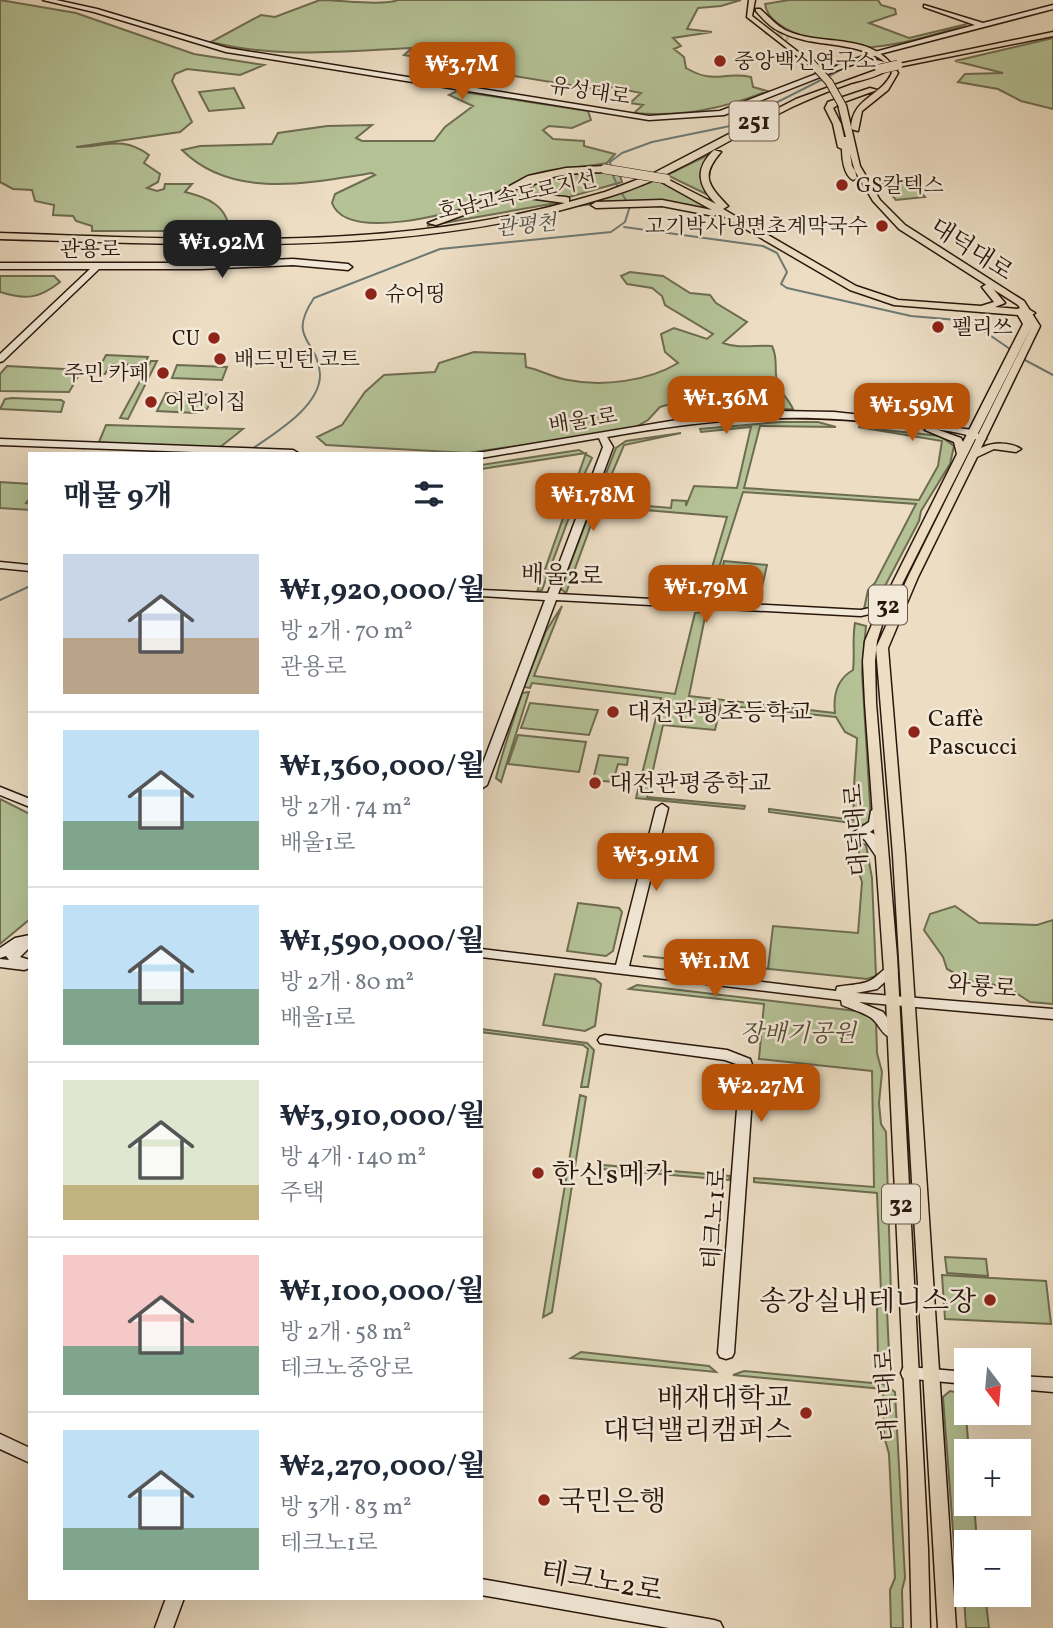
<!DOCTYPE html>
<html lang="ko">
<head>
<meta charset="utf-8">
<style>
	body { margin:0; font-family:Vollkorn,"Noto Serif KR",serif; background:#f6f6f7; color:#1f2937; height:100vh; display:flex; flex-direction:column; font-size:26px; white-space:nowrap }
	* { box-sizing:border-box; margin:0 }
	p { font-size:23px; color:#747a83 }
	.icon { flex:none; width:38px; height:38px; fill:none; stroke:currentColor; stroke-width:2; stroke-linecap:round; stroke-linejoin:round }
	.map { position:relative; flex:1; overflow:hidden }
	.panel { position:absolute; left:28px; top:452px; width:455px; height:1148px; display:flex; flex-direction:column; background:#fff; border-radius:0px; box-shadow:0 7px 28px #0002 }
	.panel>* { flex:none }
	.needle { width:46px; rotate:164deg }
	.controls { position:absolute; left:954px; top:1348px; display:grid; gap:14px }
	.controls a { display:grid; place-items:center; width:77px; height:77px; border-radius:0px; background:#fff; box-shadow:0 7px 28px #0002; font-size:35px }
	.price { position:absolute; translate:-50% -60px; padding:0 16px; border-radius:14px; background:#b45309; color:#fff; font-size:23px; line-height:46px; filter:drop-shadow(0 2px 4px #0008) }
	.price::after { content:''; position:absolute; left:50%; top:42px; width:21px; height:16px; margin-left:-10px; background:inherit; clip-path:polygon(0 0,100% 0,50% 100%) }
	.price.selected { background:#222; color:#fff }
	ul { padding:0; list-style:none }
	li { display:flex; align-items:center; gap:21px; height:175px; padding:0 35px }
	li+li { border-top:2px solid #e0e1e3 }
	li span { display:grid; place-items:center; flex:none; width:196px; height:140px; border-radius:0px; color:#555 }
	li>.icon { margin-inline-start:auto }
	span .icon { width:84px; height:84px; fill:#fffc; stroke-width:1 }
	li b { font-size:30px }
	h2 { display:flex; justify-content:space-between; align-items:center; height:84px; padding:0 35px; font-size:30px }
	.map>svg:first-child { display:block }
</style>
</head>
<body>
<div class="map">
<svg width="1053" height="1628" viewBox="0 0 1053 1628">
	<rect width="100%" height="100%" fill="#ecddc3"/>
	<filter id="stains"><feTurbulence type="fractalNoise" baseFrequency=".00286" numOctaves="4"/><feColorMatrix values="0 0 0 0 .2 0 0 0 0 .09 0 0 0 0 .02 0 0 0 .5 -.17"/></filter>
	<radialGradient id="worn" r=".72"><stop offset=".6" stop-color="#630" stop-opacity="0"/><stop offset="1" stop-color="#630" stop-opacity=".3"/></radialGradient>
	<path fill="#b4c296" stroke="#6e6c51" stroke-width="2" d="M 0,0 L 76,13 L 194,54 L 264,65 L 240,75 L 187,69 L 175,74 L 172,81 L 192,122 L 180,132 L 76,147 C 106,147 121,135 149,155 L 144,163 L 160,174 L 158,182 L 147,188 L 157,191 L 164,189 L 165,184 L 192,184 L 185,192 C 207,197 228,206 229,231 L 92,231 L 92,226 L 76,221 L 73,216 L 53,215 L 54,205 L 35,201 L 32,190 L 13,189 L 0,182 Z
		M 320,0 C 341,0 383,6 398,0 L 741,0 L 721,6 L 698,8 L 687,29 L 712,32 L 673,38 L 681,46 L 674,49 L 684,57 L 686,68 C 715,85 722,71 751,77 L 753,87 L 767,91 C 723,109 682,117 634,113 L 643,105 L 630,103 L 641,93 L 612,87 L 606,91 L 484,71 L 489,57 L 484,56 L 475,64 L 457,61 L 466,54 L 478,55 L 422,48 L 462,54 L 450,62 L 404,55 L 412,48 C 344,51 278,59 211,42 L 261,15 L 275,17 Z
		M 789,0 L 878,0 L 881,5 L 895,9 L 896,14 L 869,23 L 909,38 L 967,24 C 939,34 903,44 873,47 C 845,49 769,36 765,4 Z
		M 1053,38 L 1053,109 L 1021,101 L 998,89 L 958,82 L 965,74 L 1003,73 L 955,61 Z
		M 234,88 L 244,108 L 209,111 L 199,92 Z
		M 457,91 L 588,111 L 591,120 L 572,128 L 549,126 L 543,130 L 553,139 L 584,141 L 584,146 L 615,154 L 607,163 C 581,168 552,167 528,176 C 511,183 497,195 481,202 C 452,214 346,242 332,203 L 335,194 L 375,175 L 372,173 C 310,183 232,200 182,150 L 200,146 L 272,144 L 278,133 L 327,126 L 372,125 L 356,138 L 362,141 L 434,141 L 445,127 L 473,106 L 449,95 Z
		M 712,153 L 700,173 L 708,195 L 667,175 Z
		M 588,172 L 619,172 L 622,182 L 562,199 L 536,195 L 532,189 L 533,184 L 558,175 Z
		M 657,180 L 722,213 C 672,198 627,199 577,206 Z
		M 910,180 L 925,197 L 896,200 L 881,183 Z
		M 524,183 L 537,199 L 562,202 L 427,226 L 482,209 Z
		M 630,272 L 663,276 L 690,293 L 710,295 L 716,303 L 747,322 L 723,343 C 738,349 755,345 772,346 C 779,360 773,371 778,385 C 781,393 789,400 793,409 L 708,410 L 685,400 L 660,407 L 648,420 L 632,429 L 468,453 L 326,445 L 317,437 L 342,425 L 365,392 L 384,375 L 435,372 L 439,363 L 474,352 L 525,354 L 526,367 C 541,370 554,378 568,380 C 602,387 649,381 678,363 L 665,352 L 661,334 L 674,328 L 707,339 L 713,334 L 665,305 L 662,296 L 652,288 L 627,284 L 621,276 Z
		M 0,276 L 54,276 L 60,282 C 39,299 25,300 0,292 Z
		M 106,355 L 148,357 L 144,365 L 111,364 L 105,374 L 96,374 Z
		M 151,361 L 157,361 L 128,419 L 120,418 Z
		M 177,365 L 227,367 L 222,380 L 172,378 Z
		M 7,366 L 82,370 L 69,392 L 0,391 L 0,374 Z
		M 166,393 L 214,395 L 207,409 L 195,413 L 157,411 Z
		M 12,398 L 61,400 L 64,402 L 61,412 L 0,409 L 5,399 Z
		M 780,422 L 818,422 L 836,427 L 760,426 L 744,488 L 919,500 L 938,466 L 942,441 L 858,427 L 940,436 L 954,446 L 950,464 L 921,511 L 919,521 L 874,607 L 864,609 L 868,590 L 875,583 L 916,504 L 743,492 L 708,602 L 702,601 L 727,517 L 598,506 L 566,593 L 561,589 L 592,506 L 598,506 L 600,503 L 595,502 L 616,448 L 626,441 L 681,433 L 624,445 L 600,502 L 671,508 L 672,500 L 686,501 L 686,506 L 694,486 L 737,488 L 751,427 L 701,432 L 700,429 Z
		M 106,425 L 243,429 L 219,448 L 116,444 L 99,442 Z
		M 579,450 L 592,458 L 573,498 L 571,512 L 542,590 L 537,592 L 586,453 L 481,469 L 481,465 Z
		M 0,482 L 30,484 L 30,498 L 26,503 L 30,504 L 30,510 L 0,508 Z
		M 724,561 L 767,565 L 759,600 L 716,595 Z
		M 562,606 L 534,676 L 675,694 L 695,613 L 706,612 L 689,696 L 835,713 C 833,695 837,679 853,670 C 855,653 852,640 855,623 L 866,626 L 862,672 L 871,821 L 866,825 L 769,812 L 769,809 L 854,820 C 852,792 856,766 857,738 L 845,732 L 836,717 L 721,705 L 715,730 L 663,725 L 647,797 L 745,806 L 744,809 L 636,798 L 661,698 L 532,683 L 530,688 L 524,687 L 546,631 Z
		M 529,692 L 501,782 L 496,778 C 503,749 513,722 522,693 Z
		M 530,703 L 598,710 L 589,735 L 521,728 Z
		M 518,735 L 586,742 L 579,772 L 508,764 Z
		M 599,755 L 628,758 L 627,765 L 618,764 L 613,782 L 593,780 Z
		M 0,799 L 30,814 L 30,919 L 0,944 Z
		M 859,842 L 866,845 L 872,878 L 876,976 L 867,979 L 643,956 L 768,969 L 773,926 L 858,933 L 862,882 L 859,873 Z
		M 578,903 L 619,908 L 622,912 L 613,951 L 606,956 L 567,951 Z
		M 955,906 L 979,923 L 1037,925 L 1053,920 L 1053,1004 L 1030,1002 L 1007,987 L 967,980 L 947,969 L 943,957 L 924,930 L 930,914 Z
		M 555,974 L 595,979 L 601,984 L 595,1026 L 585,1031 L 543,1025 Z
		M 637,985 L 865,1012 L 876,1019 L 877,1053 L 882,1072 L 879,1103 L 881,1124 L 886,1132 L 891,1294 L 887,1310 L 889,1353 L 878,1360 L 877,1310 L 881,1292 L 877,1193 L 754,1182 L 754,1178 L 874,1187 L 872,1071 L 759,1059 L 764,1004 L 629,989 Z
		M 481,1029 L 587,1043 L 594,1050 L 588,1087 L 581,1087 L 588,1049 L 583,1045 L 481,1032 Z
		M 580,1095 L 586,1097 L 552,1312 L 543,1317 Z
		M 603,1165 L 730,1176 L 729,1180 L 602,1169 Z
		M 945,1257 L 986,1259 L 988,1276 L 947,1273 Z
		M 942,1275 L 1046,1281 L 1051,1324 L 945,1319 Z
		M 581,1352 L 709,1366 L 716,1372 L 571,1358 Z
		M 744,1371 L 883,1384 L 895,1392 L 905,1578 L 902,1590 L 903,1628 L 891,1628 L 890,1590 L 895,1578 L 889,1454 L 884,1436 L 883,1389 L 733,1375 Z
		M 950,1391 L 964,1394 L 969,1451 L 966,1451 L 966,1503 L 974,1503 L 977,1542 L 966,1542 L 966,1562 L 955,1558 L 943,1397 Z
		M 966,1576 L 966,1594 L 985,1594 L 989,1628 L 966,1628 L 963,1580 Z"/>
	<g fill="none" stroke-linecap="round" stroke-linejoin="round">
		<path stroke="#6c7973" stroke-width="2" d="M 828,77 L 842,69
			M 611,167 L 610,162 L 622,153 L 652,142 L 730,126 L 823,79
			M 612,173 L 618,187
			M 621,192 L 627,202
			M 624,227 L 763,246 L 777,253 L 787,272 L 781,284 L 787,288 L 911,316 L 969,321 L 1010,349
			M 1023,359 L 1053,375
			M 252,449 C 275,433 321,406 320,374 C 318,339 286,340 314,298 L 440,249 L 611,232 L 625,222 L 630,206
			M 0,600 L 30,586"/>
		<path stroke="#c5b59e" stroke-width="7" stroke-dasharray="7 3.5" stroke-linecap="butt" d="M 766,31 L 789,38"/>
		<defs>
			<path id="secondary" d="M 43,0 L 56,0 L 97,9 L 227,48 L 649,116 L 720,111 L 871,53 L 975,25 L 924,7 L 924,5 L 983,23 L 1053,5 L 1053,9 L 876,55 L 724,115 L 649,120 L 226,52 L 94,12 Z
				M 293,259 L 348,264 L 352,267 L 348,270 L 293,265 L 200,269 L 99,269 L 3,361 L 0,362 L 0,354 L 90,269 L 0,269 L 0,263 L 200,263 Z
				M 778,411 L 834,412 L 889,418 L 972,430 L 986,439 L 981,442 C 976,440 972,436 967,435 C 945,429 920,428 897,425 C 795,411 708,419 607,437 L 613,447 L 558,594 L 861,610 L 874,607 L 885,599 L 893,599 L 894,601 L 882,611 L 861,616 L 556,600 L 487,785 L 481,789 L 481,768 L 545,600 L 481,596 L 481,590 L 548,593 L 603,447 L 599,438 L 481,458 L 481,453 L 478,453 L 683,419 Z
				M 0,439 L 293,450 L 298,453 L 222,453 L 0,445 Z
				M 0,562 L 30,565 L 30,571 L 0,568 Z
				M 0,787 L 30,799 L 30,807 L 0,795 Z
				M 662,804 L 668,808 L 629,966 L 836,991 L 837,987 C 847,985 858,985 867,982 C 876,979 882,969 891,966 L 898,970 L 877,989 L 856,993 L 1053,1009 L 1053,1019 L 859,1002 L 883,1012 L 899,1034 L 897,1037 C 882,1040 881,1024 870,1017 C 862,1012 851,1009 842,1005 L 841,1000 L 481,957 L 481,949 L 616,965 L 656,808 Z
				M 877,807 L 883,811 L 881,824 L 870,832 L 874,834 L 888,856 L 882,860 L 878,859 L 865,840 L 854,832 L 869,822 L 871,811 Z
				M 30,935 L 30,947 L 20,957 L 30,960 L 30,968 L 24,970 L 0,967 L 0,959 L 9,960 L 6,956 L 0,958 L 0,948 L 15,938 Z
				M 605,1035 L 727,1050 L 750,1059 L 754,1070 L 734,1353 L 732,1357 L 726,1359 L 720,1357 L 718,1353 L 740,1070 L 739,1065 L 725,1060 L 600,1043 L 598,1040 L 600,1037 Z
				M 909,1367 L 966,1372 L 966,1384 L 903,1378 L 901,1373 L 903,1368 Z
				M 1018,1376 L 1053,1378 L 1053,1392 L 1018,1389 Z
				M 0,1434 L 30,1448 L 30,1463 L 0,1449 Z
				M 481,1579 L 714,1620 L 720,1622 L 723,1628 L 669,1628 L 481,1595 Z
				M 166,1598 L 184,1598 L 173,1628 L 155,1628 Z"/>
			<path id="primary" d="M 749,0 L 755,0 L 752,16 L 806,58 L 806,60 L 802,60 L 747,17 Z
				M 756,9 L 760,9 C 768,16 776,25 785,30 C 824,48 873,30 898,73 L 888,90 L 862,111 L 858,131 L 851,129 C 852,97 880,98 892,73 L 887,65 L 884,66 L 867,62 L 840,67 L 837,65 L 867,58 L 885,62 C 854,39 814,49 781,32 C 771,28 763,19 756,11 Z
				M 870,88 L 877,90 L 841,103 L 846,105 L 860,166 L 880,200 L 905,225 L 1024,301 L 1040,326 L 981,448 C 993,442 1010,442 1021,449 L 1016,452 L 994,449 L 977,457 L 918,577 L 888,648 L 905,855 L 956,1628 L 938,1628 L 893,855 L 876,648 L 908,577 L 1032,326 L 883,622 L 877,641 L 875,661 L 876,703 L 897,957 L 928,1549 L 930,1628 L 912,1628 L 908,1471 L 886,999 L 865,703 L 863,661 L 865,641 L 873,622 L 957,454 L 954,442 L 925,430 L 927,428 L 933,428 L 961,438 L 963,442 L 1023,324 L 1015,310 L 1020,308 L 1018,305 L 899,229 L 873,201 L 852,166 L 850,154 L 857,178 L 853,180 C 844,175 842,159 842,149 L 838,147 L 833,124 L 825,108 L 828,102 ZM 839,104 L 838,105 L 846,137 L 844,137 L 841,124 L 833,108 Z"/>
			<path id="highway" d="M 1053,32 L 1053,36 L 898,67 L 894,65 Z
				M 879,69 L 886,71 C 876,77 863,80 851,83 C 831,90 811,98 792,107 C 732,137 676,176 611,196 C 414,258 204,245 0,239 L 0,233 C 188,239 382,252 565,203 L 528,198 L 520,187 L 483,208 L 436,225 L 428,223 L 477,204 L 528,176 L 566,168 L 605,166 L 609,169 L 605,172 C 576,173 553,173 529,187 L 534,194 L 566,197 L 569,198 L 569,202 L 605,192 L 652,174 L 796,99 Z
				M 714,150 L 721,152 C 700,176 708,185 728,206 L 723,209 L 856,286 L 898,300 L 981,306 L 994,302 L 982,287 L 987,284 L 990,285 L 1005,303 L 995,307 L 1030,310 L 1035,313 L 1030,316 L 894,305 L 850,290 L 718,213 L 714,216 L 662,206 L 596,208 L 591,205 L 596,202 L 662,200 L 712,210 L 658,180 L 665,178 L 716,204 C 698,186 694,169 714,150 Z"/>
		</defs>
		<use href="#secondary" stroke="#29170c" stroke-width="3"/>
		<use href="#primary" stroke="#29170c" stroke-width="3"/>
		<use href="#highway" stroke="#29170c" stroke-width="3"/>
		<use href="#secondary" fill="#f3e9d8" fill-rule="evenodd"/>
		<use href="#primary" fill="#ecddc3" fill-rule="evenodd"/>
		<use href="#highway" fill="#ecddc3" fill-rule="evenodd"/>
		<defs>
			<path id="primary-bridge" d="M 808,59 L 829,82 L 842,105"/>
			<path id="highway-bridge" d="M 880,69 L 898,65
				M 605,169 L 666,179"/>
		</defs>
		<use href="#primary-bridge" stroke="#29170c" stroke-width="9" stroke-linecap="butt"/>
		<use href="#highway-bridge" stroke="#29170c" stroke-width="10" stroke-linecap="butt"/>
		<use href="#primary-bridge" stroke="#ecddc3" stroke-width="7"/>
		<use href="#highway-bridge" stroke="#ecddc3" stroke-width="9"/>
	</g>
	<g fill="#8f2418" stroke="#f3e9d8" stroke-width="2.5">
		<circle cx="720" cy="61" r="7"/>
		<circle cx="842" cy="185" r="7"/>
		<circle cx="882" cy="226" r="7"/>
		<circle cx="371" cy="294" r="7"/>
		<circle cx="938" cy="327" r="7"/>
		<circle cx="214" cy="338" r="7"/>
		<circle cx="220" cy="359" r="7"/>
		<circle cx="163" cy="373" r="7"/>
		<circle cx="151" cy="402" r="7"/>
		<circle cx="613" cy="712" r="7"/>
		<circle cx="914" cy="732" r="7"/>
		<circle cx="595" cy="783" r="7"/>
		<circle cx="538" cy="1173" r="7"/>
		<circle cx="990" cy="1300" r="7"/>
		<circle cx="806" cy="1413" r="7"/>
		<circle cx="544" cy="1500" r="7"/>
	</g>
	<g text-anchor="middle" stroke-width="5" stroke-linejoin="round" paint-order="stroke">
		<g font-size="21" fill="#29170c" stroke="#f3e9d8" text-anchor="start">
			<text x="734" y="68">중앙백신연구소</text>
			<text x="856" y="192">GS칼텍스</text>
			<text x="868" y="233" text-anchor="end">고기박사냉면초계막국수</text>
			<text x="385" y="301">슈어띵</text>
			<text x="952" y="334">펠리쓰</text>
			<text x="200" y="345" text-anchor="end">CU</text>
			<text x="234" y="366">배드민턴 코트</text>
			<text x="149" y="380" text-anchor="end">주민 카페</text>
			<text x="165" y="409">어린이집</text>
		</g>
		<g font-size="21" fill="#29170c" stroke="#f3e9d8">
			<text transform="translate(590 91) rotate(9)" y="7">유성대로</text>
			<text transform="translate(517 195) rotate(-12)" y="7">호남고속도로지선</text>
			<text x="90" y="256">관용로</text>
			<text transform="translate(583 420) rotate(-9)" y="7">배울1로</text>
		</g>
		<g font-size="21" font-style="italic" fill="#505048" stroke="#f3e9d8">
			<text transform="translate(526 225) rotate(-6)" y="7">관평천</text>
		</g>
		<g fill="#f3e9d8" stroke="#665649" stroke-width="2">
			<rect x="729.5" y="101.5" width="49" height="39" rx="5"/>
			<rect x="869" y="585.5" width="38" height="39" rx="5"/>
			<rect x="882" y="1184.5" width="38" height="39" rx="5"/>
		</g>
		<g font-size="23" font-weight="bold" fill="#29170c">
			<text x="754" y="129">251</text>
			<text x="888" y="613">32</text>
			<text x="901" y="1212">32</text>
		</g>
		<g font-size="24" fill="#29170c" stroke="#f3e9d8">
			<text transform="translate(972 249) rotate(33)" y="8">대덕대로</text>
			<text transform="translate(562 575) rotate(2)" y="8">배울2로</text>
			<text transform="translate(856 830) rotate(-94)" y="8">대덕대로</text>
			<text transform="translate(982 986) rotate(5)" y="8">와룡로</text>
			<text transform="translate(714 1218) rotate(-86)" y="8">테크노1로</text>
			<text transform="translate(886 1395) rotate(-93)" y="8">대덕대로</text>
		</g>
		<g font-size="24" fill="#29170c" stroke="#f3e9d8" text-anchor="start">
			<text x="627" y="720">대전관평초등학교</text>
			<text x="928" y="726">Caffè<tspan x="928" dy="28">Pascucci</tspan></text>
			<text x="609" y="791">대전관평중학교</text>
		</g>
		<g font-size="24" font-style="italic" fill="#534a35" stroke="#f3e9d8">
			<text x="798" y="1041">장배기공원</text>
		</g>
		<g font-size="28" fill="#29170c" stroke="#f3e9d8" text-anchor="start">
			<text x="552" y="1183">한신s메카</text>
			<text x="976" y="1310" text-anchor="end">송강실내테니스장</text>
			<text x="792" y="1407" text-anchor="end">배재대학교<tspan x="792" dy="32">대덕밸리캠퍼스</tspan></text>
			<text x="558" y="1510">국민은행</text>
		</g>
		<g font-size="28" fill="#29170c" stroke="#f3e9d8">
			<text transform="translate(602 1580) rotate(10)" y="10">테크노2로</text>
		</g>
	</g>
	<rect width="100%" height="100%" filter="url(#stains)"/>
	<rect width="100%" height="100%" fill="url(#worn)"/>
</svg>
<div class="controls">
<a><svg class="needle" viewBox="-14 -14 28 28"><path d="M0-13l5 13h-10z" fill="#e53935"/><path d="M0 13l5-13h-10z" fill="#747a83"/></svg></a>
<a>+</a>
<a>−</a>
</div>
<b class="price" style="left:462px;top:102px">₩3.7M</b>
<b class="price selected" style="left:222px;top:280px">₩1.92M</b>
<b class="price" style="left:726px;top:436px">₩1.36M</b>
<b class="price" style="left:912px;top:443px">₩1.59M</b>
<b class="price" style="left:593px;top:533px">₩1.78M</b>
<b class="price" style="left:706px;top:625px">₩1.79M</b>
<b class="price" style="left:656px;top:893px">₩3.91M</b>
<b class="price" style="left:715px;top:999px">₩1.1M</b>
<b class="price" style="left:761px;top:1124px">₩2.27M</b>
<section class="panel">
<h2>매물 9개<svg class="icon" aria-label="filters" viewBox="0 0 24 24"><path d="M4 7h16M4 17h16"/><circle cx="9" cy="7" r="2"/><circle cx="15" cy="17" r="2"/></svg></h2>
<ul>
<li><span style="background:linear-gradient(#c9d6e8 60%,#b9a48a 0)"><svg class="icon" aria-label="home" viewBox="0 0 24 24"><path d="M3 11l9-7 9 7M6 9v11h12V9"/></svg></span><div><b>₩1,920,000/월</b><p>방 2개 · 70 m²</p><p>관용로</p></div></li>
<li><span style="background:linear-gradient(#bfe0f5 65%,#7fa58c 0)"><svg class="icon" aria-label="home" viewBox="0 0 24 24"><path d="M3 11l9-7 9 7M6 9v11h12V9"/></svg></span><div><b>₩1,360,000/월</b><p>방 2개 · 74 m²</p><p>배울1로</p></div></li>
<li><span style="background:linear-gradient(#bfe0f5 60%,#7fa58c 0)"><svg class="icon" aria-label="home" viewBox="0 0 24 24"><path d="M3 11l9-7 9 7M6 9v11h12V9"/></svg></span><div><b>₩1,590,000/월</b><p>방 2개 · 80 m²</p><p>배울1로</p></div></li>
<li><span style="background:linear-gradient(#dfe7d0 75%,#c2b280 0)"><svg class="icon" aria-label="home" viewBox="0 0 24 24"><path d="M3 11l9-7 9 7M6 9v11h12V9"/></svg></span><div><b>₩3,910,000/월</b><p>방 4개 · 140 m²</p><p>주택</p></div></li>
<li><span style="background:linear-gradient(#f6c9c9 65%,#7fa58c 0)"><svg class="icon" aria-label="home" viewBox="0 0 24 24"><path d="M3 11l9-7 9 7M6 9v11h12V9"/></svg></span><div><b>₩1,100,000/월</b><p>방 2개 · 58 m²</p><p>테크노중앙로</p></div></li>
<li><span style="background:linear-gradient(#bfe0f5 70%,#7fa58c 0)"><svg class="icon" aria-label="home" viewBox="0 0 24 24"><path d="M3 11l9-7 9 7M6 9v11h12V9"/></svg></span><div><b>₩2,270,000/월</b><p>방 3개 · 83 m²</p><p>테크노1로</p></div></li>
</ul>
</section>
</div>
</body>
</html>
